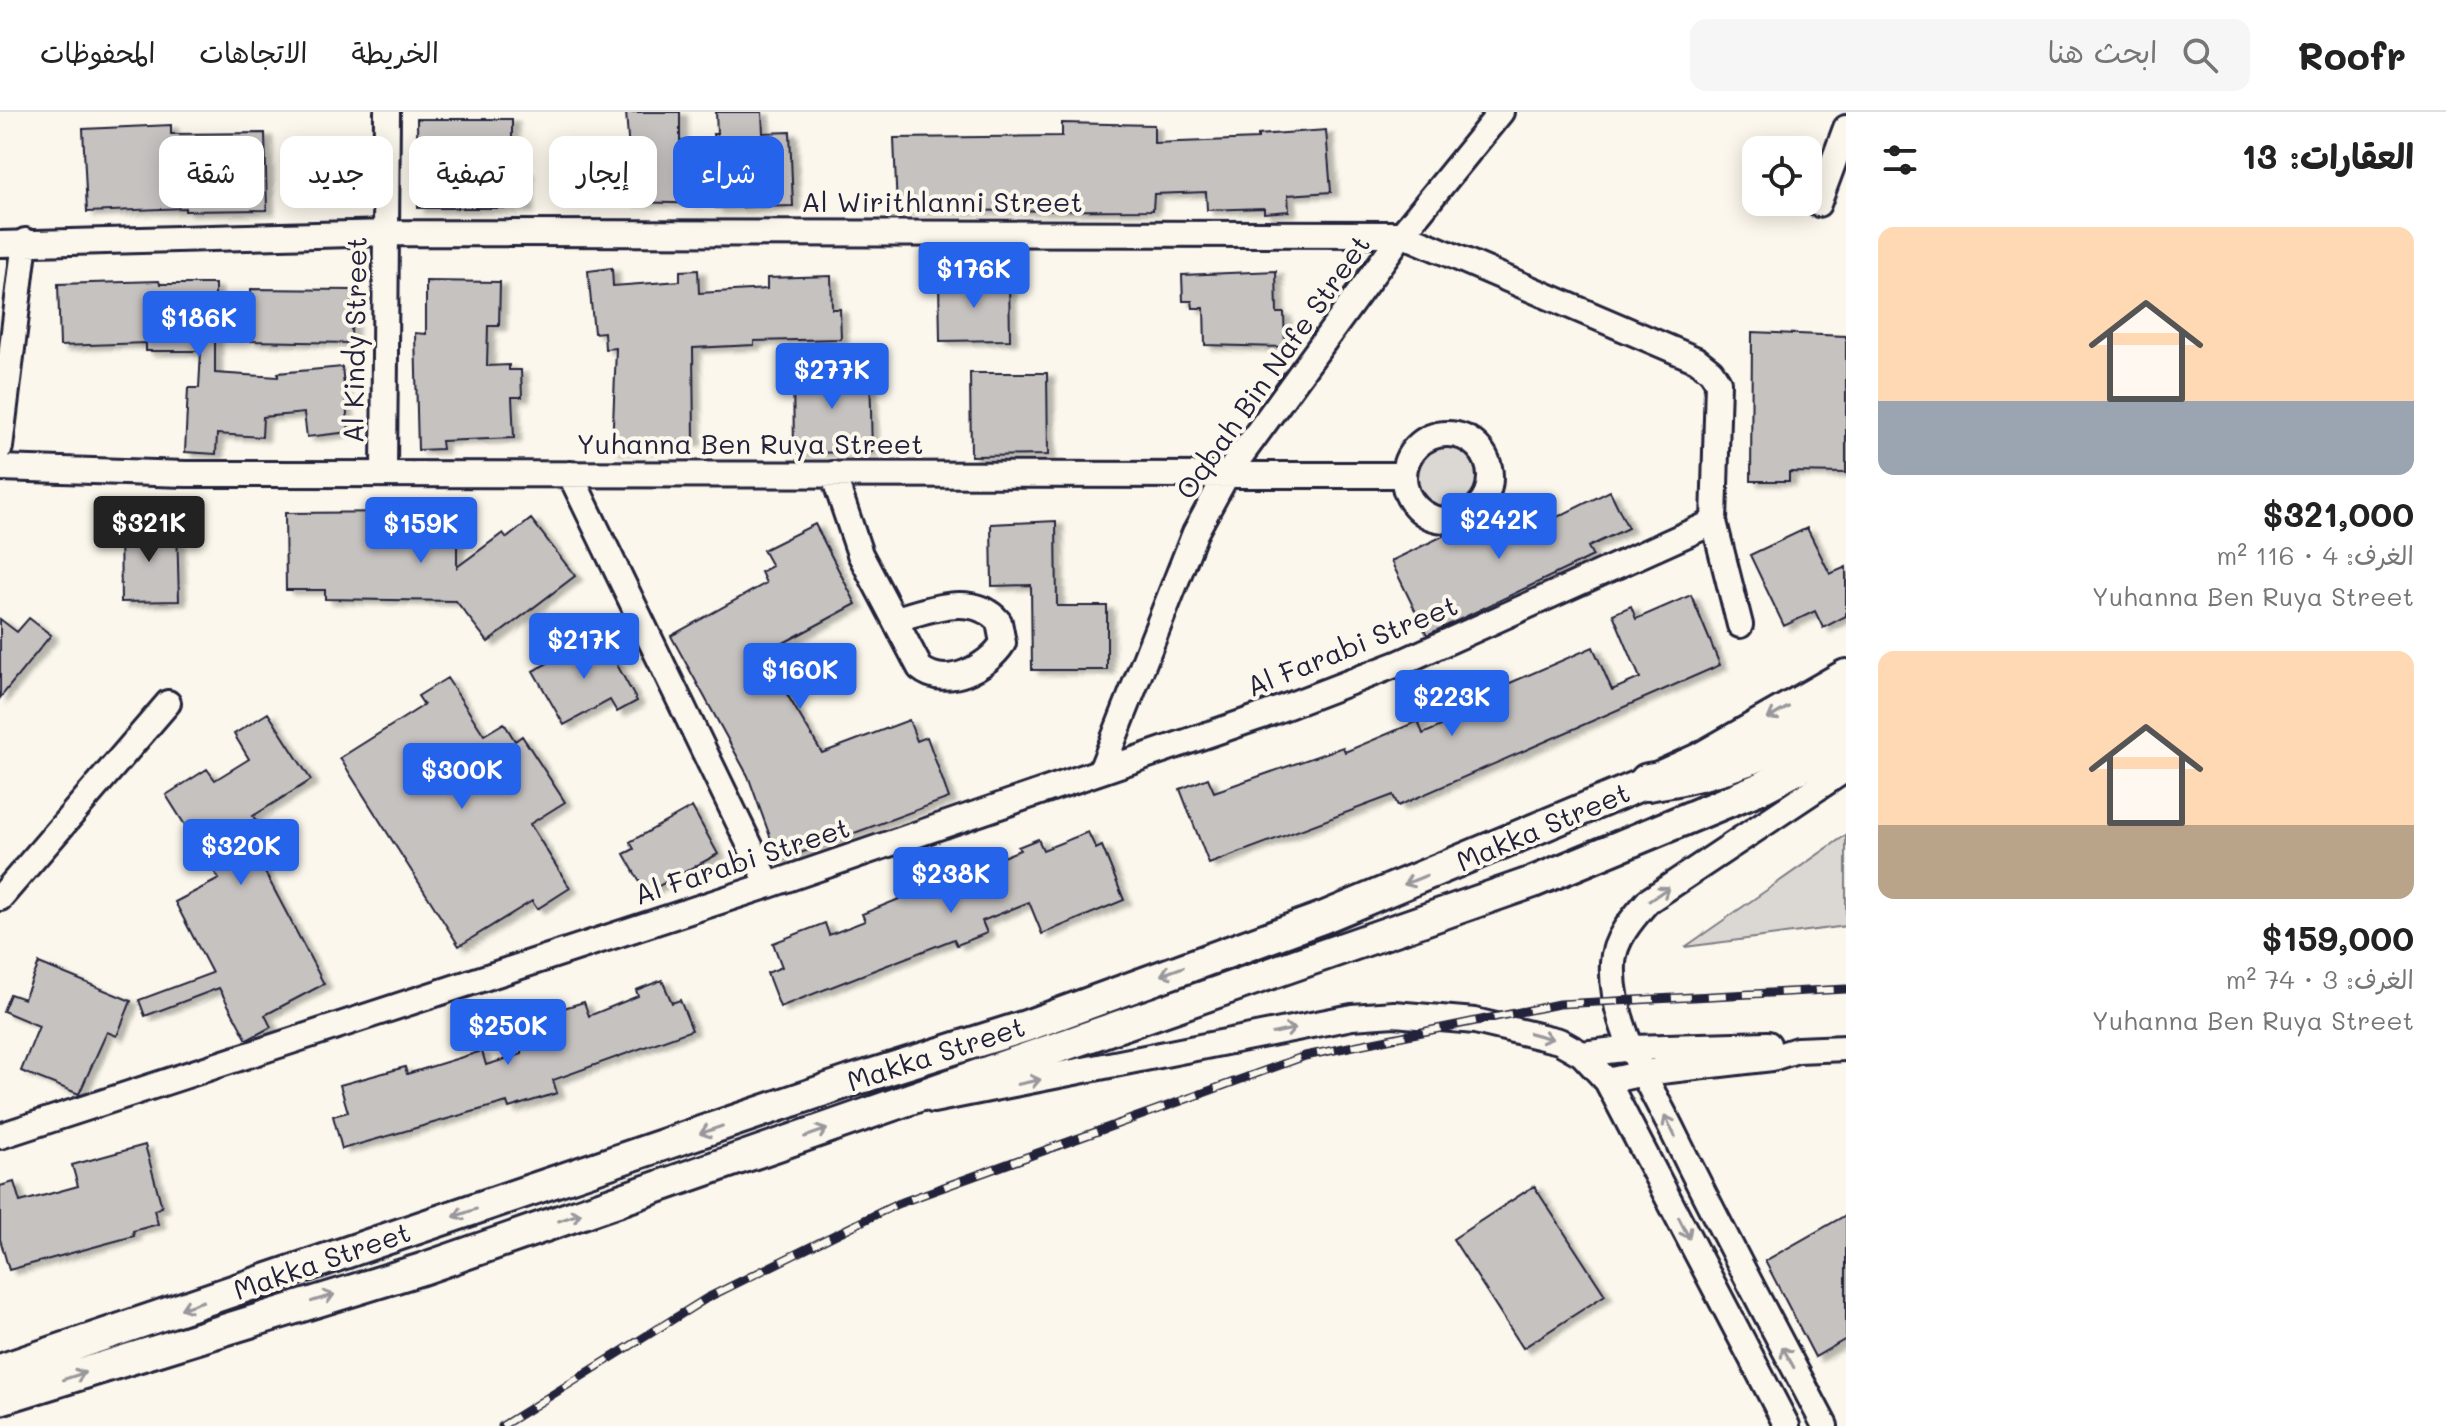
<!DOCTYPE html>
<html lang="ar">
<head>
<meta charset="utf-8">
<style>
	body { margin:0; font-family:Mali,"Playpen Sans Arabic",sans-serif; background:#f6f6f6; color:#222; direction:rtl; height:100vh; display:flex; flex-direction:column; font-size:30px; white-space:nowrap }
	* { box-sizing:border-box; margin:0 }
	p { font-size:26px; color:#767676 }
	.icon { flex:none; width:44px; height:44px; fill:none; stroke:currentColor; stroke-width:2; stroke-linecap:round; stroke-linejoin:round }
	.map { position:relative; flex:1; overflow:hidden; direction:ltr }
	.sheet { display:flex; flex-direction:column; background:#fff; width:600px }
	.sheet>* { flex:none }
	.banner { position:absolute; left:24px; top:24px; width:760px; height:72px; direction:rtl; display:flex; gap:16px }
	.fabs { position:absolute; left:1742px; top:24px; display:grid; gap:16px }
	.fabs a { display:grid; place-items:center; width:80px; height:80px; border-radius:16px; background:#fff; box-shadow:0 4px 20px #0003; font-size:40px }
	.price { position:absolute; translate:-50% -68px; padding:0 18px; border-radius:8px; background:#2563eb; color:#fff; font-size:26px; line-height:52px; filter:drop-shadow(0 2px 4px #0008) }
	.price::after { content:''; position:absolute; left:50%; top:48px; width:24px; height:18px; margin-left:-12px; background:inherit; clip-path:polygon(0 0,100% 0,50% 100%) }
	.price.current { background:#222; color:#fff }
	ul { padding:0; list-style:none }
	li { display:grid; align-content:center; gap:16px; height:424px; padding:0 32px }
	li span { display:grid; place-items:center; height:248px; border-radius:16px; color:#555 }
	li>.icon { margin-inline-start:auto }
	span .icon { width:144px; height:144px; fill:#fffc; stroke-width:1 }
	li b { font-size:34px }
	h2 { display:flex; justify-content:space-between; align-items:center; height:96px; padding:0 32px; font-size:34px }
	.pill { padding:0 28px; border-radius:16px; background:#fff; box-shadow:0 4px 20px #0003; font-size:28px; line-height:72px }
	.pill.current { background:#2563eb; color:#fff }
	header { display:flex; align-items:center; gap:48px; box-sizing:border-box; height:112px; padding:0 40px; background:#fff; border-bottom:2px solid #e0e0e0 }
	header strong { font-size:38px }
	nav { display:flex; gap:44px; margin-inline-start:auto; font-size:28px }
	.search { width:560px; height:72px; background:#f6f6f6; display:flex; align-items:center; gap:20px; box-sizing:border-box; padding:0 28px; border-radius:16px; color:#767676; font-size:30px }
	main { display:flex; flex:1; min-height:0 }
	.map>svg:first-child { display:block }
</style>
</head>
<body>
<header>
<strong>Roofr</strong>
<div class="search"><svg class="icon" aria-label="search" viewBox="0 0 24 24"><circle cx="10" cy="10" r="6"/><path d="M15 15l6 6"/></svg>ابحث هنا</div>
<nav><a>الخريطة</a><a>الاتجاهات</a><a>المحفوظات</a></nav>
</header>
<main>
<section class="sheet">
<h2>العقارات: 13<svg class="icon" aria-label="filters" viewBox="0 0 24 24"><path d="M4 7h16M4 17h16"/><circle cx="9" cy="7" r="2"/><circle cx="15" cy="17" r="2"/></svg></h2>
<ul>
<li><span style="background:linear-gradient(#ffd9b3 70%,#9aa5b1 0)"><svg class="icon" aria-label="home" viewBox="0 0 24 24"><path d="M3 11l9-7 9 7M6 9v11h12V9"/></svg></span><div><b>$321,000</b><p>الغرف: 4 · 116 m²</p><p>Yuhanna Ben Ruya Street</p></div></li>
<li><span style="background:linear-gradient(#ffd9b3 70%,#b9a48a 0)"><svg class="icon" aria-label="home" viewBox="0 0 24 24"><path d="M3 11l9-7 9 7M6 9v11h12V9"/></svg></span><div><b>$159,000</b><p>الغرف: 3 · 74 m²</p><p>Yuhanna Ben Ruya Street</p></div></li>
</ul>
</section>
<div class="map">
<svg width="1846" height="1314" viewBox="0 0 1846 1314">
	<defs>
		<filter id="shadow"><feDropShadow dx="7" dy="4" stdDeviation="2" flood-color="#0004"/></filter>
	</defs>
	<rect width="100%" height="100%" fill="#fbf7ec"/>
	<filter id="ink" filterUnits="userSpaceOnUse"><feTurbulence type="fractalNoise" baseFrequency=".0125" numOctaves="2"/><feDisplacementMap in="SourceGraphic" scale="16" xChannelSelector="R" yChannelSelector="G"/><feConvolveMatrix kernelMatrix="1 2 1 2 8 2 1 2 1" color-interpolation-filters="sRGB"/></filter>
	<g filter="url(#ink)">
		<path fill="#dbd8d3" stroke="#7e7d87" stroke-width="2" d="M1410 365a37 37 0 1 1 74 0a37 37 0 1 1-74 0Z
			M 1846,723 L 1846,814 L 1685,835 Z"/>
		<path fill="#c6c2c0" stroke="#22223b" stroke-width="2" filter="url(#shadow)" d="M 626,0 L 680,0 L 680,29 L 714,28 L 713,22 L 717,22 L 716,0 L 762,0 L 763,21 L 790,20 L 793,94 L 716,96 L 716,92 L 628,90 L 628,65 L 615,65 L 614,41 L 629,40 Z
			M 417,7 L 512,7 L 512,59 L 526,59 L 526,96 L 418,96 Z
			M 1062,11 L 1154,13 L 1154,31 L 1258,27 L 1258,23 L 1326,18 L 1331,80 L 1288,83 L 1289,99 L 1264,101 L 1264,96 L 1207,98 L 1206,80 L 1154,82 L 1153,98 L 897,99 L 894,26 L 1062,24 Z
			M 171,13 L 171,22 L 265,21 L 267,98 L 185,99 L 185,96 L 87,100 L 83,17 Z
			M 612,156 L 613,174 L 680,169 L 680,159 L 698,158 L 699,181 L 767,177 L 767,166 L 831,164 L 832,197 L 840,197 L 841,227 L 754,229 L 754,233 L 693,236 L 694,329 L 651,330 L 651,337 L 612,338 L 616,236 L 605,237 L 604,220 L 594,221 L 588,159 Z
			M 1276,159 L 1277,201 L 1284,201 L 1285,235 L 1205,233 L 1204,196 L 1193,196 L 1192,189 L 1183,189 L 1182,163 Z
			M 1009,167 L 1010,228 L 940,229 L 939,168 Z
			M 159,169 L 160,172 L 215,172 L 215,261 L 278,265 L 278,261 L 342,255 L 349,320 L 307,325 L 304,301 L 263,305 L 262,325 L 217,322 L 216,342 L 185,340 L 188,276 L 199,276 L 201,239 L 146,239 L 146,231 L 60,234 L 58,172 Z
			M 426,169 L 500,170 L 499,214 L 488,214 L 487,254 L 509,253 L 509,258 L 521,258 L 522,285 L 512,285 L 514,326 L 441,329 L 442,337 L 418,338 L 415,221 L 426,222 Z
			M 251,177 L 352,178 L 351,231 L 250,229 Z
			M 1752,220 L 1846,224 L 1846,361 L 1789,360 L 1789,369 L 1751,369 Z
			M 870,257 L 872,340 L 794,341 L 793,259 Z
			M 970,261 L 1047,261 L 1048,343 L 971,344 Z
			M 1610,379 L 1628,416 L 1588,435 L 1593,444 L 1427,523 L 1391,449 L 1480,406 L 1487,420 L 1498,414 L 1501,420 L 1530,406 L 1535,416 Z
			M 403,400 L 403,410 L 431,410 L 431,416 L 457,416 L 457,455 L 503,421 L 507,426 L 531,407 L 575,464 L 488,530 L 456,489 L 325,487 L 325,478 L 286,478 L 285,401 Z
			M 1056,409 L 1057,494 L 1107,494 L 1107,558 L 1032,558 L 1031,473 L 992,474 L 991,412 Z
			M 815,412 L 856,492 L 763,542 L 822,641 L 909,608 L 917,629 L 927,625 L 949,686 L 779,749 L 748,664 L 671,524 L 766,471 L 761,460 L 772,454 L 763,438 Z
			M 177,414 L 179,489 L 121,490 L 120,415 Z
			M 1807,416 L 1830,462 L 1846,455 L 1846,504 L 1823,516 L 1815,499 L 1784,514 L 1750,443 Z
			M 1691,483 L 1720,553 L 1398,694 L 1393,683 L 1209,752 L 1180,677 L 1208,666 L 1214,680 L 1343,635 L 1345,640 L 1418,609 L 1423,622 L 1457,607 L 1452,596 L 1593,535 L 1612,578 L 1640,566 L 1613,502 L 1631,494 L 1636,507 Z
			M 29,506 L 51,523 L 0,586 L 0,507 L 17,520 Z
			M 600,522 L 637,589 L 617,600 L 610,588 L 564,613 L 533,559 Z
			M 447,566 L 484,623 L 504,611 L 515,629 L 522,624 L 565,690 L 530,712 L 570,776 L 537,797 L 532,789 L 459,834 L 340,646 L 424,593 L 418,584 Z
			M 268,601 L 311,668 L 253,704 L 262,718 L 248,728 L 324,872 L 265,903 L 271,915 L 247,928 L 219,876 L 145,904 L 139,888 L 212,861 L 175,790 L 219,767 L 166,683 L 207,657 L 215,668 L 249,647 L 234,622 Z
			M 692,695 L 718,742 L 646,781 L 624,742 L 634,737 L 630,730 Z
			M 1088,720 L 1096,737 L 1102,734 L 1124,788 L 1042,822 L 1029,790 L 982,809 L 987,821 L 957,833 L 954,827 L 780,895 L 767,861 L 782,855 L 773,831 L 825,811 L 829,823 L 865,809 L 862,802 L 1020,738 L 1018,735 L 1038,727 L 1043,738 Z
			M 39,851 L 131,889 L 117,924 L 107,920 L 79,982 L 21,959 L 39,914 L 3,899 L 10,882 L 24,887 Z
			M 662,868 L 672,891 L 680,888 L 692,918 L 553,968 L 557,981 L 509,996 L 507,990 L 342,1037 L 333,1004 L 348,1000 L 340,973 L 405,955 L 407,962 L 482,939 L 486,953 L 522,942 L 513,911 L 584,890 L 589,904 L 638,884 L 636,878 Z
			M 145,1033 L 162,1095 L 154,1098 L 158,1112 L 133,1119 L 134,1124 L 9,1158 L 0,1127 L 0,1074 L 14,1070 L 20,1090 L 78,1074 L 72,1053 Z
			M 1534,1074 L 1605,1183 L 1523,1236 L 1453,1127 Z
			M 1846,1103 L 1846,1227 L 1815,1245 L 1765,1149 Z"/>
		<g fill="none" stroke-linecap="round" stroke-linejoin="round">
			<defs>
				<path id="minor" d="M 1818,92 L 1846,16
					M 0,132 L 387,121 L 1402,122 L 1697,248 L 1711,259 L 1718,270 L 1714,410 L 1740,513
					M1404 365a43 43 0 1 1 86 0a43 43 0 1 1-86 0Z
					M 0,335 L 25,129
					M 0,356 L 186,362 L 1404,363
					M 384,360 L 387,0
					M 570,362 L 769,773
					M 833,362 L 860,442 L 920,556 C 946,578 988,555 1003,531 L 999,510 C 974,480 929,497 897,507
					M 1101,659 L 1195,421 L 1226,364 L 1402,122 L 1501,0
					M 0,786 L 168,591
					M 1582,942 L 1632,936 L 1768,932
					M 1607,969 L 1644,961 L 1772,946 L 1797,938 L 1846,936
					M 933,988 L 1352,905 L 1394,902 L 1475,909 L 1559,929 L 1582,942 L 1607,969 L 1787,1314
					M 0,1024 L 769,773 L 1259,605 L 1400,551 L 1714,410
					M 1825,1314 C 1774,1217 1722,1120 1674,1022 C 1648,969 1610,911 1613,851 C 1614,827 1633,806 1648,789 L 1846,657"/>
				<path id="major" d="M 0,1258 L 851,969 L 1026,914 L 1322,806 L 1648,670 L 1699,647 L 1846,563
					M 0,1287 L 422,1157 L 1533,770 L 1763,675 L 1846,631"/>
				<path id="highway" d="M 1648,670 C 1721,660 1782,634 1846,599"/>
			</defs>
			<use href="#minor" stroke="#22223b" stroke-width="30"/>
			<use href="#major" stroke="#22223b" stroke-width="36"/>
			<use href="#highway" stroke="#22223b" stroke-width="42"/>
			<use href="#minor" stroke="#fbf7ec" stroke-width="24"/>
			<use href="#major" stroke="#fbf7ec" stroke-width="30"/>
			<use href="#highway" stroke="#fbf7ec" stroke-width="36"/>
			<defs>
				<path id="rail" d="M 502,1314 L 707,1186 L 897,1092 L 1305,944 L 1559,892 L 1846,877"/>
			</defs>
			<use href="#rail" stroke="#22223b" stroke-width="9"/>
			<use href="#rail" stroke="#fbf7ec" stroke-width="6" stroke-dasharray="18" stroke-linecap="butt"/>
		</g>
		<defs><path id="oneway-shaft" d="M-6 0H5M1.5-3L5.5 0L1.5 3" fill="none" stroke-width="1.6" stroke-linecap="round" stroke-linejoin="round" transform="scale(2)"/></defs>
		<g stroke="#99979c">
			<use href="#oneway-shaft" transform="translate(1778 601) rotate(150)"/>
			<use href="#oneway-shaft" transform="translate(1415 768) rotate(158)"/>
			<use href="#oneway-shaft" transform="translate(1659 782) rotate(-35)"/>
			<use href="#oneway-shaft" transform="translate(1172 859) rotate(160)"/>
			<use href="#oneway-shaft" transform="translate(1284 919) rotate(-12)"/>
			<use href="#oneway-shaft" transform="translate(1541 924) rotate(15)"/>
			<use href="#oneway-shaft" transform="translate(1029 970) rotate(-12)"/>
			<use href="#oneway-shaft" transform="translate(1670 1014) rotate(-116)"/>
			<use href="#oneway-shaft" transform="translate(711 1018) rotate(161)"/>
			<use href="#oneway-shaft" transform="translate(816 1021) rotate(-19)"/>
			<use href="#oneway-shaft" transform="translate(465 1101) rotate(161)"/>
			<use href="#oneway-shaft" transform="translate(570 1105) rotate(-19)"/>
			<use href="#oneway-shaft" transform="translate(1684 1116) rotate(63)"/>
			<use href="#oneway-shaft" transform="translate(323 1186) rotate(-17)"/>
			<use href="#oneway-shaft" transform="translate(192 1193) rotate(161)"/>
			<use href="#oneway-shaft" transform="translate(1788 1245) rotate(-119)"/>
			<use href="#oneway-shaft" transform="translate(74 1264) rotate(-18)"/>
		</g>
	</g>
	<g text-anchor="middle" stroke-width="8" stroke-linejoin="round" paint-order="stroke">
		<g font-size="28" fill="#22223b" stroke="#fbf7ec">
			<text x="942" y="100">Al Wirithlanni Street</text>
			<text transform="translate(355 228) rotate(-89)" y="10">Al Kindy Street</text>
			<text transform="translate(1273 255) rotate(-55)" y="10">Oqbah Bin Nafe Street</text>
			<text x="750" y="342">Yuhanna Ben Ruya Street</text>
			<text transform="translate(1352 534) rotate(-22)" y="10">Al Farabi Street</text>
			<text transform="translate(1543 715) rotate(-23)" y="10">Makka Street</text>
			<text transform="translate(742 749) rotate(-18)" y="10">Al Farabi Street</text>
			<text transform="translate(936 942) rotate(-18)" y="10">Makka Street</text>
			<text transform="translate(322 1149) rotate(-19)" y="10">Makka Street</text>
		</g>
	</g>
</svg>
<div class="fabs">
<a><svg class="icon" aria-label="locate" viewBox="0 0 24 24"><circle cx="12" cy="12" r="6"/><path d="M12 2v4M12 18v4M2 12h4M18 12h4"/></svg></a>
</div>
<b class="price" style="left:974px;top:198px">$176K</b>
<b class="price" style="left:199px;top:247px">$186K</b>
<b class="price" style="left:832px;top:299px">$277K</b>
<b class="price" style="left:1499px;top:449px">$242K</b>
<b class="price current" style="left:149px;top:452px">$321K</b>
<b class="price" style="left:421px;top:453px">$159K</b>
<b class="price" style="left:584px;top:569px">$217K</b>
<b class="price" style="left:800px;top:599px">$160K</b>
<b class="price" style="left:1452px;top:626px">$223K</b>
<b class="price" style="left:462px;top:699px">$300K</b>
<b class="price" style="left:241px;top:775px">$320K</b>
<b class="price" style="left:951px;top:803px">$238K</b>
<b class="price" style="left:508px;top:955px">$250K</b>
<div class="banner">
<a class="pill current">شراء</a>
<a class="pill">إيجار</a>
<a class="pill">تصفية</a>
<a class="pill">جديد</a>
<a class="pill">شقة</a>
</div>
</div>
</main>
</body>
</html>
